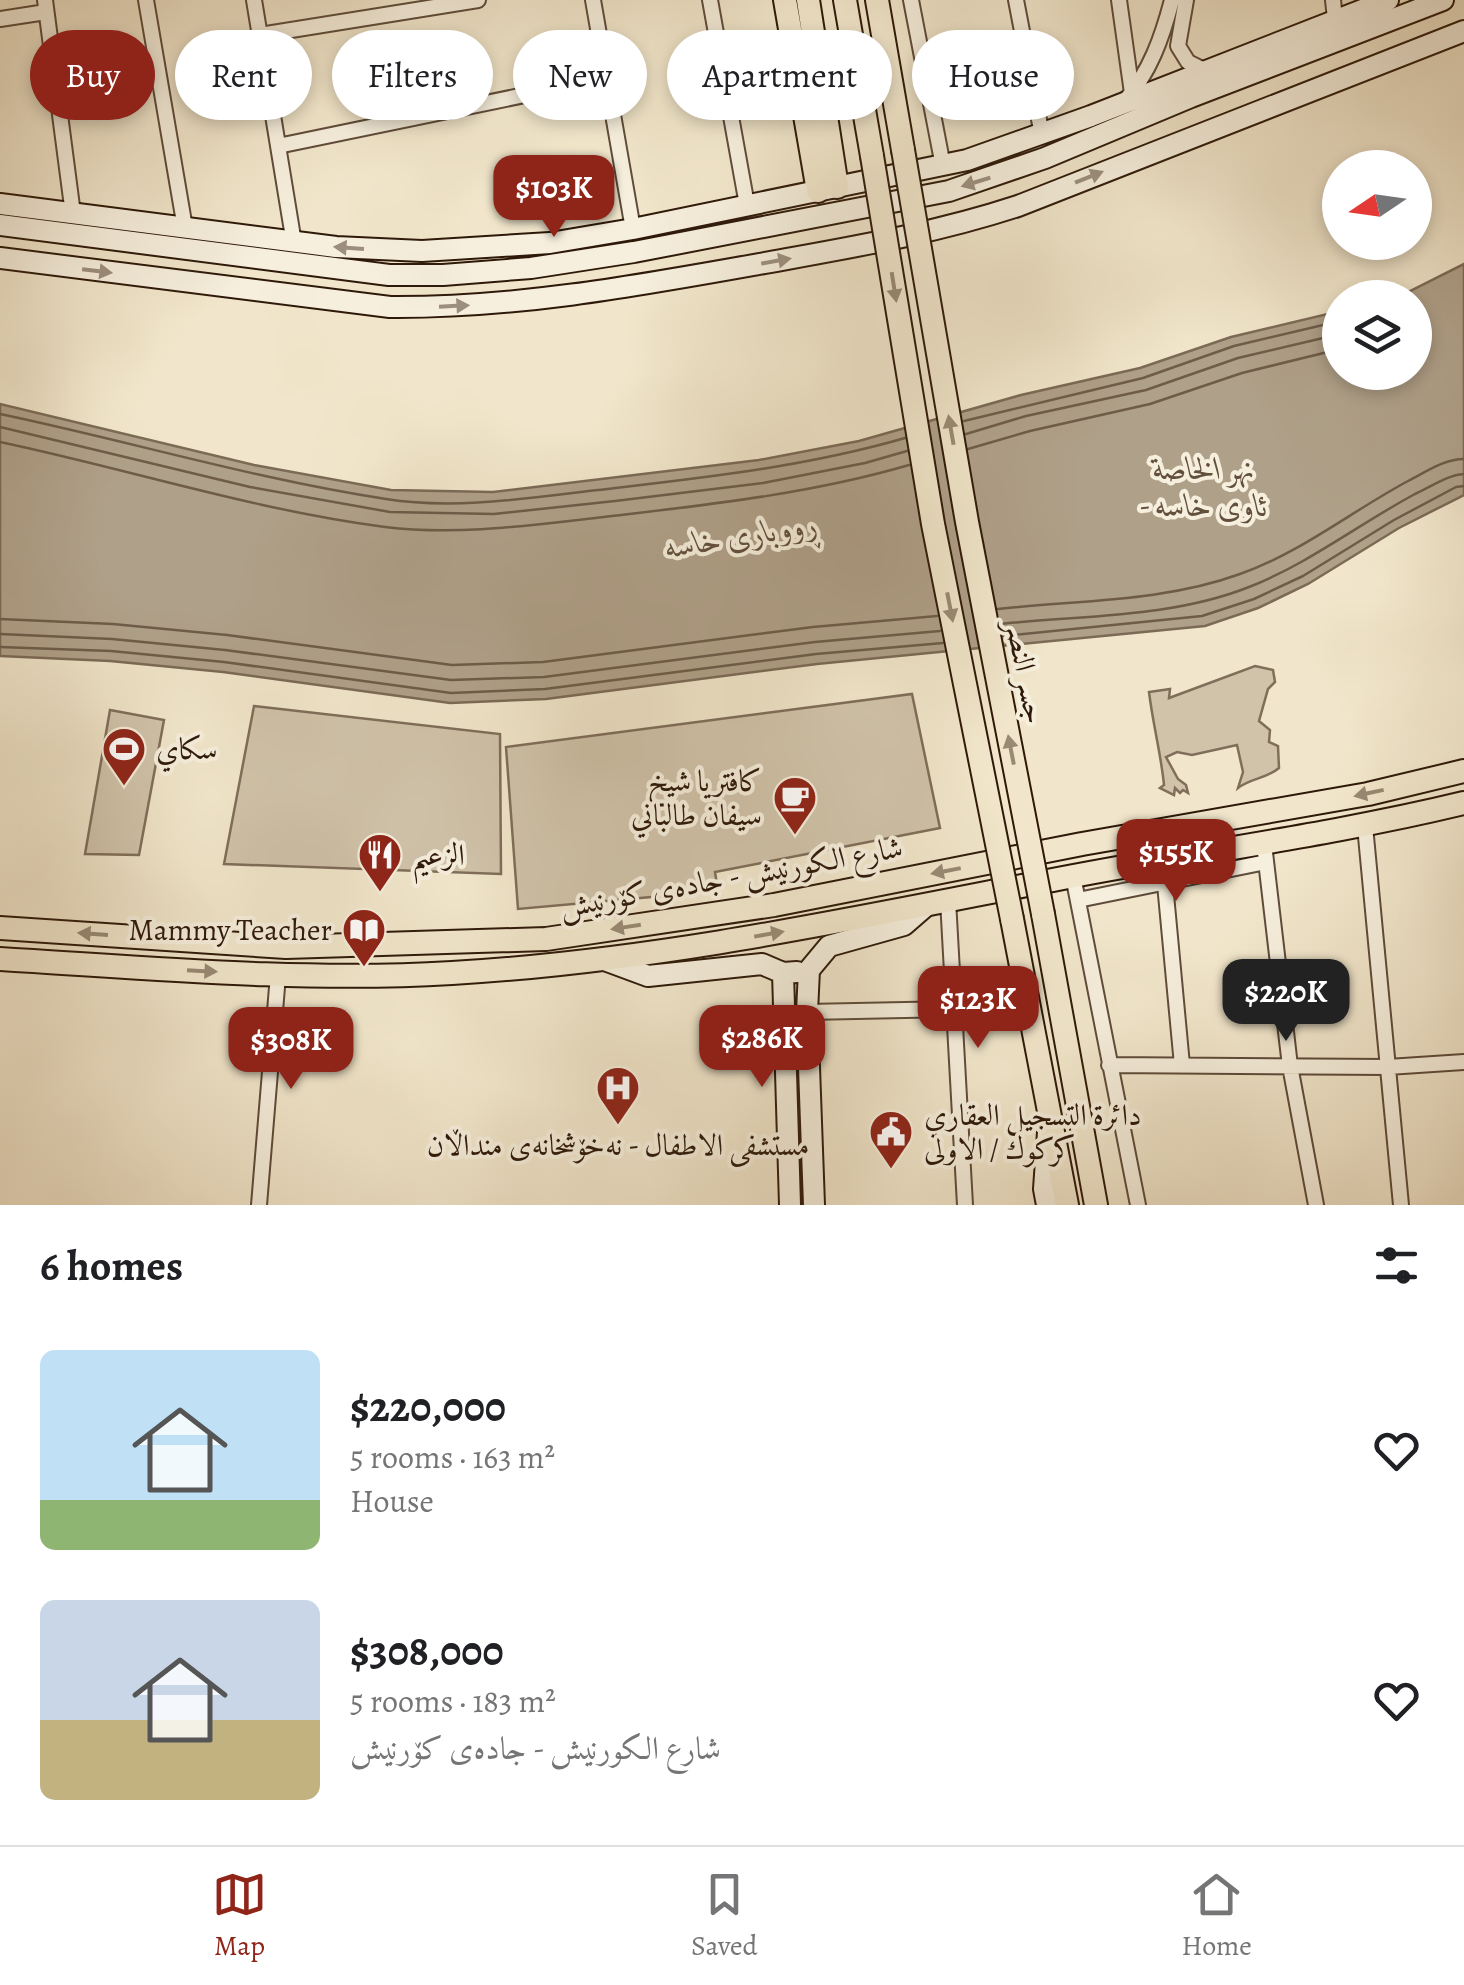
<!DOCTYPE html>
<html lang="en">
<head>
<meta charset="utf-8">
<style>
	body { margin:0; font-family:Alegreya,Amiri,serif; background:#f2f2f2; color:#202124; height:100vh; display:flex; flex-direction:column; font-size:38px; white-space:nowrap }
	* { box-sizing:border-box; margin:0 }
	p { font-size:32px; color:#757577 }
	.icon { flex:none; width:55px; height:55px; fill:none; stroke:currentColor; stroke-width:2; stroke-linecap:round; stroke-linejoin:round }
	.map { position:relative; height:1205px; overflow:hidden }
	.panel { display:flex; flex-direction:column; background:#fff; flex:1 }
	.panel>* { flex:none }
	.hud { position:absolute; left:30px; top:30px; width:1405px; height:90px; display:flex; gap:20px }
	.needle { width:65px; rotate:257deg }
	.controls { position:absolute; left:1322px; top:150px; display:grid; gap:20px }
	.controls a { display:grid; place-items:center; width:110px; height:110px; border-radius:50%; background:#fff; box-shadow:0 5px 15px #0003; font-size:50px }
	.price { position:absolute; translate:-50% -85px; padding:0 22px; border-radius:20px; background:#8f2418; color:#fff; font-size:32px; line-height:65px; filter:drop-shadow(0 2px 5px #0008) }
	.price::after { content:''; position:absolute; left:50%; top:60px; width:30px; height:22px; margin-left:-15px; background:inherit; clip-path:polygon(0 0,100% 0,50% 100%) }
	.price.active { background:#222; color:#fff }
	ul { padding:0; list-style:none }
	li { display:flex; align-items:center; gap:30px; height:250px; padding:0 40px }
	li span { display:grid; place-items:center; flex:none; width:280px; height:200px; border-radius:15px; color:#555 }
	li>.icon { margin-inline-start:auto }
	span .icon { width:120px; height:120px; fill:#fffc; stroke-width:1 }
	li b { font-size:42px }
	h2 { display:flex; justify-content:space-between; align-items:center; height:120px; padding:0 40px; font-size:42px }
	.tag { padding:0 35px; border-radius:45px; background:#fff; box-shadow:0 5px 15px #0003; font-size:35px; line-height:90px }
	.tag.active { background:#8f2418; color:#fff }
	.dock { display:flex; justify-content:space-around; align-items:center; height:140px; border-top:2px solid #e0e0e0; background:#fff; font-size:28px; color:#757577 }
	.dock a { display:grid; justify-items:center; gap:5px }
	.dock .active { color:#8f2418 }
	.map>svg:first-child { display:block }
</style>
</head>
<body>
<div class="map">
<svg width="1464" height="1205" viewBox="0 0 1464 1205">
	<rect width="100%" height="100%" fill="#f1e6cb"/>
	<filter id="stains"><feTurbulence type="fractalNoise" baseFrequency=".002" numOctaves="4"/><feColorMatrix values="0 0 0 0 .2 0 0 0 0 .09 0 0 0 0 .02 0 0 0 .5 -.17"/></filter>
	<radialGradient id="worn" r=".72"><stop offset=".6" stop-color="#630" stop-opacity="0"/><stop offset="1" stop-color="#630" stop-opacity=".3"/></radialGradient>
	<path fill="#d0c3aa" stroke="#7f6e5a" stroke-width="2.5" d="M 1255,666 L 1273,670 L 1275,682 L 1268,689 L 1259,721 L 1270,730 L 1269,742 L 1278,746 L 1279,768 C 1266,779 1251,778 1238,788 L 1243,772 L 1237,745 L 1192,755 L 1177,752 L 1166,757 L 1178,779 L 1186,785 L 1188,793 L 1183,790 L 1180,793 L 1175,788 L 1174,795 L 1160,788 L 1164,785 C 1161,754 1153,725 1149,692 L 1170,689 L 1169,698 Z
		M 912,694 L 940,828 L 715,872 L 718,891 L 518,909 L 506,747 Z
		M 254,706 L 500,734 L 501,874 L 224,864 Z
		M 110,710 L 164,720 L 139,855 L 85,854 Z"/>
	<path fill="#afa089" stroke="#7b6a56" stroke-width="2.5" d="M 1464,264 L 1464,495 L 1399,528 L 1308,584 L 1258,608 L 1205,626 L 817,664 L 546,699 L 450,703 L 223,672 L 110,661 L 0,656 L 0,404 L 254,465 L 391,490 L 493,492 L 759,460 L 859,441 L 1021,395 L 1140,368 L 1231,337 L 1340,311 L 1340,372 L 1415,372 L 1415,298 L 1389,297 L 1408,292 Z"/>
	<g fill="none" stroke-linecap="round" stroke-linejoin="round">
		<path stroke="#6e5c49" stroke-width="2.5" d="M 0,414 C 129,441 255,479 386,499 C 455,510 529,498 598,490 C 701,478 805,467 905,438
			M 964,421 L 1143,378 L 1234,346 L 1340,321
			M 0,427 L 250,487 L 390,512 L 494,514 L 615,501 L 763,483 L 865,463 L 907,451
			M 966,434 L 1026,416 L 1146,390 L 1238,358 L 1340,334
			M 0,442 C 128,469 254,510 385,527 C 457,536 532,525 604,517 C 706,505 810,494 909,465
			M 968,449 L 1030,431 L 1150,404 L 1242,373 L 1340,349
			M 998,609 C 1079,600 1163,602 1240,574 C 1300,553 1352,511 1408,481 C 1426,472 1444,459 1464,459
			M 0,619 L 113,624 L 227,635 L 452,665 L 543,662 L 813,627 L 937,616
			M 1001,624 C 1083,615 1171,618 1249,587 C 1308,564 1359,524 1415,494 C 1431,487 1447,475 1464,474
			M 0,634 L 112,639 L 225,650 L 451,680 L 544,677 L 815,642 L 940,631
			M 1003,636 L 1202,616 L 1254,599 L 1303,576 L 1394,520 L 1456,487 L 1464,486
			M 0,647 L 111,651 L 224,662 L 451,693 L 545,689 L 816,654 L 943,643"/>
		<defs>
			<path id="street" d="M 45,0 L 73,214
				M 146,0 L 185,228
				M 254,0 L 294,243
				M 593,0 L 633,229
				M 710,0 L 747,205
				M 911,0 L 943,166
				M 1016,0 L 1042,135
				M 1119,0 L 1132,93
				M 1186,0 L 1178,46 L 1188,62 L 1204,70
				M 1333,0 L 1335,19
				M 0,19 L 46,12
				M 260,35 L 478,0
				M 1124,102 C 1150,72 1162,38 1172,0
				M 278,146 L 607,78
				M 1365,826 L 1401,1205
				M 1264,844 L 1290,1066 L 1316,1205
				M 1073,876 L 1138,1205
				M 1165,884 L 1182,1065
				M 948,900 L 965,1205
				M 1078,900 L 1266,862
				M 807,1012 L 954,1009
				M 1109,1065 L 1388,1067 L 1464,1062
				M 259,1205 L 278,975"/>
			<path id="secondary" d="M 0,204 L 336,247 L 422,251 L 550,243 L 633,229 L 967,160 L 1091,116 L 1388,0
				M 0,225 L 389,275 L 443,275 L 531,268 L 634,252 L 949,191 L 1045,158 L 1191,97 L 1443,0
				M 0,258 L 390,307 C 515,308 636,286 759,264 C 847,248 933,234 1018,206 L 1464,31
				M 602,959 L 648,976 L 762,964 L 783,973 L 797,972
				M 783,973 L 790,1205
				M 814,1205 L 807,1012 L 809,970 L 829,946 L 904,925 L 927,905
				M 1047,1205 L 1044,1189 L 1048,1132"/>
			<path id="primary" d="M 785,0 L 818,191
				M 808,0 L 837,187
				M 845,0 L 872,156
				M 877,0 L 903,150
				M 1043,914 L 1096,1205
				M 1012,919 L 1067,1205
				M 0,928 L 286,947 L 546,939 L 774,905 L 1082,844 L 1368,794 L 1464,771
				M 0,959 C 150,968 302,982 452,973 C 659,961 861,917 1063,878 C 1197,852 1332,835 1464,803"/>
		</defs>
		<use href="#street" stroke="#5f4c3a" stroke-width="18"/>
		<use href="#secondary" stroke="#2e1909" stroke-width="24"/>
		<use href="#primary" stroke="#2e1909" stroke-width="26"/>
		<use href="#street" stroke="#f6efdd" stroke-width="14"/>
		<use href="#secondary" stroke="#f6efdd" stroke-width="20"/>
		<use href="#primary" stroke="#f1e6cb" stroke-width="22"/>
		<defs>
			<path id="primary-bridge" d="M 903,150 L 967,522 L 1043,914
				M 872,156 L 933,524 L 1012,919"/>
		</defs>
		<use href="#primary-bridge" stroke="#2e1909" stroke-width="26" stroke-linecap="butt"/>
		<use href="#primary-bridge" stroke="#f1e6cb" stroke-width="22"/>
	</g>
	<defs><path id="oneway-solid" d="M-6-.8H1V-3.2L6.5 0L1 3.2V.8H-6Z" transform="scale(2.5)"/></defs>
	<g fill="#9c8f7e">
		<use href="#oneway-solid" transform="translate(1089 177) rotate(-22)"/>
		<use href="#oneway-solid" transform="translate(976 182) rotate(163)"/>
		<use href="#oneway-solid" transform="translate(349 248) rotate(-176)"/>
		<use href="#oneway-solid" transform="translate(776 261) rotate(-10)"/>
		<use href="#oneway-solid" transform="translate(97 271) rotate(7)"/>
		<use href="#oneway-solid" transform="translate(454 306) rotate(-3)"/>
	</g>
	<g fill="#998a74">
		<use href="#oneway-solid" transform="translate(894 287) rotate(81)"/>
		<use href="#oneway-solid" transform="translate(951 430) rotate(-100)"/>
		<use href="#oneway-solid" transform="translate(950 607) rotate(79)"/>
		<use href="#oneway-solid" transform="translate(1011 750) rotate(-101)"/>
		<use href="#oneway-solid" transform="translate(1369 793) rotate(168)"/>
		<use href="#oneway-solid" transform="translate(946 871) rotate(169)"/>
		<use href="#oneway-solid" transform="translate(626 927) rotate(171)"/>
		<use href="#oneway-solid" transform="translate(93 934) rotate(-176)"/>
		<use href="#oneway-solid" transform="translate(769 934) rotate(-10)"/>
		<use href="#oneway-solid" transform="translate(202 971) rotate(3)"/>
	</g>
	<defs>
		<symbol id="stadium-pin" viewBox="-11 -11 22 30"><path d="M0 17L-7.5 6A9.5 9.5 0 1 1 7.5 6Z" fill="#8f2418" stroke="#f6efdd"/><path d="M0-5a6.5 5 0 1 0 0 10a6.5 5 0 1 0 0-10ZM-3.5-1.8h7v3.6h-7Z" fill="#fff"/></symbol>
		<symbol id="cafe-pin" viewBox="-11 -11 22 30"><path d="M0 17L-7.5 6A9.5 9.5 0 1 1 7.5 6Z" fill="#8f2418" stroke="#f6efdd"/><path d="M-5.5-4.5H6V0H3Q3 3.5 0 3.5H-2.5Q-5.5 3.5-5.5 0ZM3-3.2v2h1.7v-2ZM-6 4.5H4V6H-6Z" fill="#fff"/></symbol>
		<symbol id="restaurant-pin" viewBox="-11 -11 22 30"><path d="M0 17L-7.5 6A9.5 9.5 0 1 1 7.5 6Z" fill="#8f2418" stroke="#f6efdd"/><path d="M-5-6h1v4h1v-4h1v4h1v-4h1v5L-1.5 .5V6h-2V.5L-5-1ZM5-6V6H3V1.5H1.5Q1.5-4 5-6Z" fill="#fff"/></symbol>
		<symbol id="library-pin" viewBox="-11 -11 22 30"><path d="M0 17L-7.5 6A9.5 9.5 0 1 1 7.5 6Z" fill="#8f2418" stroke="#f6efdd"/><path d="M-6-4Q-3-5.5-.7-3.5V5Q-3 3-6 4ZM6-4Q3-5.5 .7-3.5V5Q3 3 6 4Z" fill="#fff"/></symbol>
		<symbol id="hospital-pin" viewBox="-11 -11 22 30"><path d="M0 17L-7.5 6A9.5 9.5 0 1 1 7.5 6Z" fill="#8f2418" stroke="#f6efdd"/><path d="M-5-5h3v3.5h4V-5h3V5h-3V1.5h-4V5h-3Z" fill="#fff"/></symbol>
		<symbol id="civic-pin" viewBox="-11 -11 22 30"><path d="M0 17L-7.5 6A9.5 9.5 0 1 1 7.5 6Z" fill="#8f2418" stroke="#f6efdd"/><path d="M-.6-6.5H3V-4.5H.6V-3L4-1V1h2V6H-6V1h2V-1L-.6-3ZM-1.2 2.5V6h2.4V2.5Z" fill="#fff"/></symbol>
	</defs>
	<g fill-rule="evenodd">
		<use href="#stadium-pin" x="99" y="724" width="50" height="68"/>
		<use href="#cafe-pin" x="770" y="773" width="50" height="68"/>
		<use href="#restaurant-pin" x="355" y="830" width="50" height="68"/>
		<use href="#library-pin" x="339" y="905" width="50" height="68"/>
		<use href="#hospital-pin" x="593" y="1063" width="50" height="68"/>
		<use href="#civic-pin" x="866" y="1107" width="50" height="68"/>
	</g>
	<g text-anchor="middle" stroke-width="8" stroke-linejoin="round" paint-order="stroke">
		<g font-size="30" fill="#2e1909" stroke="#f6efdd">
			<text transform="translate(1026 672) rotate(79)" y="10">جسر النصر</text>
			<text transform="translate(731 877) rotate(-10)" y="10">شارع الكورنيش - جادەی کۆرنیش</text>
		</g>
		<g font-size="30" fill="#2e1909" stroke="#f6efdd" text-anchor="start">
			<text x="156" y="759">سكاي</text>
			<text x="762" y="791" text-anchor="end">كافتريا شيخ<tspan x="762" dy="34">سيفان طالباني</tspan></text>
			<text x="412" y="865">الزعيم</text>
			<text x="332" y="940" text-anchor="end">Mammy Teacher</text>
			<text x="924" y="1125">دائرة التسجيل العقاري<tspan x="924" dy="34">كركوك / الاولى</tspan></text>
			<text x="618" y="1155" text-anchor="middle">مستشفى الاطفال - نەخۆشخانەی منداڵان</text>
		</g>
		<g font-size="32" font-style="italic" fill="#624f3c" stroke="#f6efdd">
			<text x="1204" y="479">نهر الخاصة<tspan x="1204" dy="37">- ئاوی خاسە</tspan></text>
			<text transform="translate(741 535) rotate(-9)" y="11">ڕووباری خاسە</text>
		</g>
	</g>
	<rect width="100%" height="100%" filter="url(#stains)"/>
	<rect width="100%" height="100%" fill="url(#worn)"/>
</svg>
<div class="controls">
<a><svg class="needle" viewBox="-14 -14 28 28"><path d="M0-13l5 13h-10z" fill="#e53935"/><path d="M0 13l5-13h-10z" fill="#757577"/></svg></a>
<a><svg class="icon" aria-label="layers" viewBox="0 0 24 24"><path d="M12 4l9 5-9 5-9-5zM3 14l9 5 9-5"/></svg></a>
</div>
<b class="price" style="left:554px;top:240px">$103K</b>
<b class="price" style="left:1176px;top:904px">$155K</b>
<b class="price active" style="left:1286px;top:1044px">$220K</b>
<b class="price" style="left:978px;top:1051px">$123K</b>
<b class="price" style="left:762px;top:1090px">$286K</b>
<b class="price" style="left:291px;top:1092px">$308K</b>
<div class="hud">
<a class="tag active">Buy</a>
<a class="tag">Rent</a>
<a class="tag">Filters</a>
<a class="tag">New</a>
<a class="tag">Apartment</a>
<a class="tag">House</a>
</div>
</div>
<section class="panel">
<h2>6 homes<svg class="icon" aria-label="filters" viewBox="0 0 24 24"><path d="M4 7h16M4 17h16"/><circle cx="9" cy="7" r="2"/><circle cx="15" cy="17" r="2"/></svg></h2>
<ul>
<li><span style="background:linear-gradient(#bfe0f5 75%,#8fb573 0)"><svg class="icon" aria-label="home" viewBox="0 0 24 24"><path d="M3 11l9-7 9 7M6 9v11h12V9"/></svg></span><div><b>$220,000</b><p>5 rooms · 163 m²</p><p>House</p></div><svg class="icon" aria-label="heart" viewBox="0 0 24 24"><path d="M12 20l-8-8c-3-5 5-10 8-4 3-6 11-1 8 4z"/></svg></li>
<li><span style="background:linear-gradient(#c9d6e8 60%,#c2b280 0)"><svg class="icon" aria-label="home" viewBox="0 0 24 24"><path d="M3 11l9-7 9 7M6 9v11h12V9"/></svg></span><div><b>$308,000</b><p>5 rooms · 183 m²</p><p>شارع الكورنيش - جادەی کۆرنیش</p></div><svg class="icon" aria-label="heart" viewBox="0 0 24 24"><path d="M12 20l-8-8c-3-5 5-10 8-4 3-6 11-1 8 4z"/></svg></li>
</ul>
</section>
<nav class="dock">
<a class="active"><svg class="icon" aria-label="map" viewBox="0 0 24 24"><path d="M3 6l6-2 6 2 6-2v14l-6 2-6-2-6 2zM9 4v14M15 6v14"/></svg>Map</a>
<a><svg class="icon" aria-label="saved" viewBox="0 0 24 24"><path d="M7 4h10v16l-5-4-5 4z"/></svg>Saved</a>
<a><svg class="icon" aria-label="home" viewBox="0 0 24 24"><path d="M3 11l9-7 9 7M6 9v11h12V9"/></svg>Home</a>
</nav>
</body>
</html>
